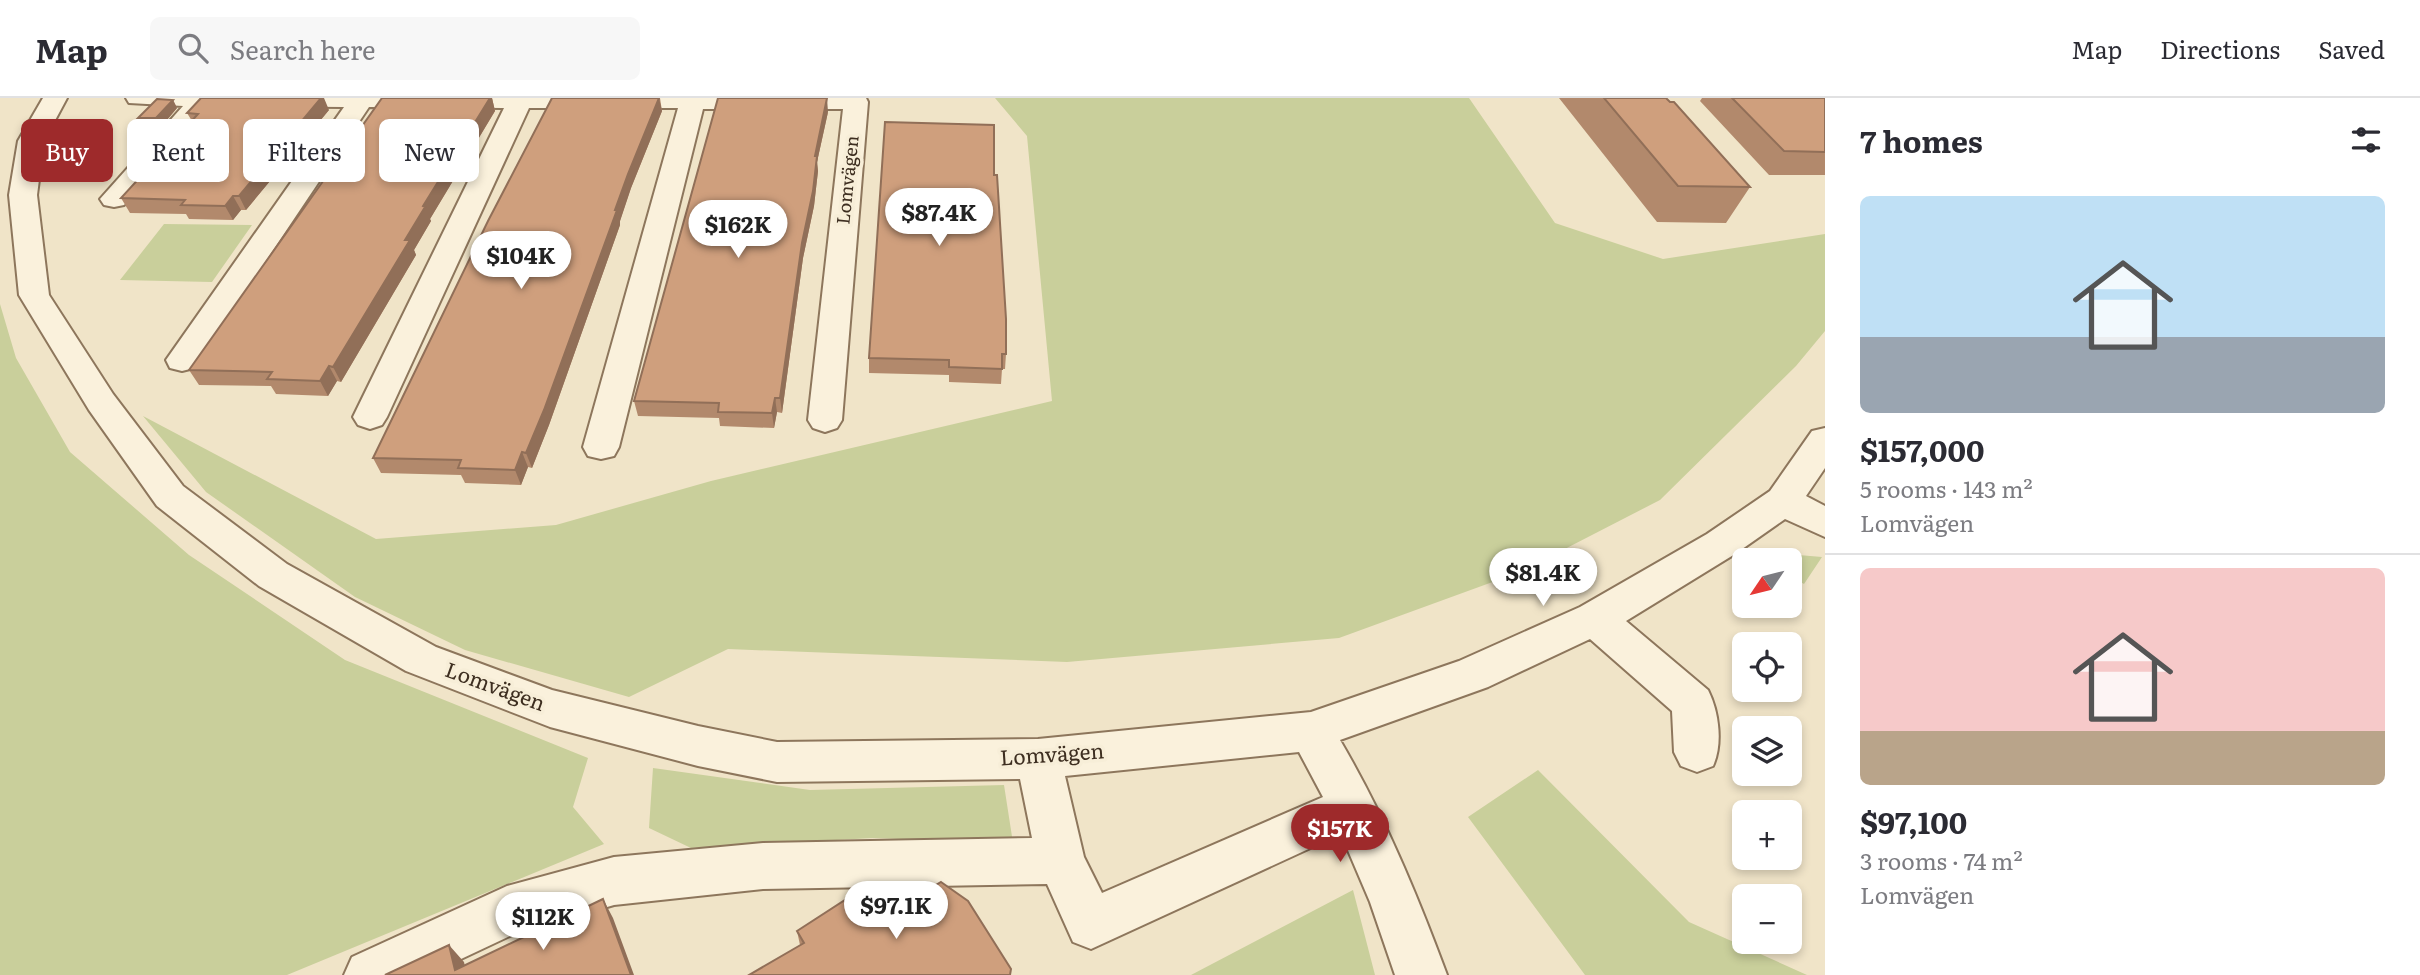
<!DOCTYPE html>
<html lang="en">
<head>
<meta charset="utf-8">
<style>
	body { margin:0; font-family:Literata,serif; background:#f7f7f7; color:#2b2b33; height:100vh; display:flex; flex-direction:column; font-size:26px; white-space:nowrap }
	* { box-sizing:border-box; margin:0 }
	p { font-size:23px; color:#7c7c81 }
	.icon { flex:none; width:38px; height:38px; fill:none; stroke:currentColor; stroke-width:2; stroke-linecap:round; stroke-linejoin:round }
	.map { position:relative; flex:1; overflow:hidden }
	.panel { display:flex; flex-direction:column; background:#fff; width:595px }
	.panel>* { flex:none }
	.top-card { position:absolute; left:21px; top:21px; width:665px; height:63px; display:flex; gap:14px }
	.needle { width:46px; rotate:235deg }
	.fabs { position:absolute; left:1732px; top:450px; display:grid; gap:14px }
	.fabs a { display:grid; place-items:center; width:70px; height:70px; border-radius:10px; background:#fff; box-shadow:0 4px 10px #0003; font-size:35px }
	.price { position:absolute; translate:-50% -60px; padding:0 16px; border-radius:24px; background:#fff; color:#222; font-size:23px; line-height:46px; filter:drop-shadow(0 2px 4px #0008) }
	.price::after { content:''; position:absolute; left:50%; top:42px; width:21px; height:16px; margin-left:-10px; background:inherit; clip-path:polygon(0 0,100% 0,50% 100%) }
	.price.on { background:#9e2a2b; color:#fff }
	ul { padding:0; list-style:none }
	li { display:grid; align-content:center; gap:14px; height:371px; padding:0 35px }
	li+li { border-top:2px solid #e1e1e2 }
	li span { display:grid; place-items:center; height:217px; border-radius:10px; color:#555 }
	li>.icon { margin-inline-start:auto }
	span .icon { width:126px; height:126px; fill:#fffc; stroke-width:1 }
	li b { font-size:30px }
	h2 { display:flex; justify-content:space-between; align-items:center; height:84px; padding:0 35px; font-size:30px }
	.tag { padding:0 24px; border-radius:10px; background:#fff; box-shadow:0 4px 10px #0003; font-size:24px; line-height:63px }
	.tag.on { background:#9e2a2b; color:#fff }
	header { display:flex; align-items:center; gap:42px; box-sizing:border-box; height:98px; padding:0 35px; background:#fff; border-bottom:2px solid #e1e1e2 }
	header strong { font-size:33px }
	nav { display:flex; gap:38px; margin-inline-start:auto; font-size:24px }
	.search { width:490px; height:63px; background:#f7f7f7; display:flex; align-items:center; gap:18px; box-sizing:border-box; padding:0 24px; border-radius:10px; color:#7c7c81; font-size:26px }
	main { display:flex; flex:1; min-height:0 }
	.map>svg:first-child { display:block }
</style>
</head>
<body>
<header>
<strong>Map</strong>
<div class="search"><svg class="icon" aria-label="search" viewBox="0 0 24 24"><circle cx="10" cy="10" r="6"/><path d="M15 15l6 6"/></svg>Search here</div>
<nav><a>Map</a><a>Directions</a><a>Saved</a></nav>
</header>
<main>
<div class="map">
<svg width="1825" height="877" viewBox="0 0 1825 877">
	<rect width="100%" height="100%" fill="#f0e4c8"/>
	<path fill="#c9cf9b" d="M 995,0 L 1469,0 L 1555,125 L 1663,161 L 1825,136 L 1825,233 L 1796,268 L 1660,402 L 1520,474 L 1339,540 L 1067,564 L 728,551 L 629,599 L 465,552 L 355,499 L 206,394 L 143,318 L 376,441 L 556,427 L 711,383 L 1052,303 L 1027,38 Z
		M 164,126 L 252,127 L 212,184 L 120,182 Z
		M 0,206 L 16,260 L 70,354 L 189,457 L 345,562 L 588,660 L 573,709 L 604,746 L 287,877 L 0,877 Z
		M 1776,455 L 1822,459 L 1804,486 L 1790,478 L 1790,462 L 1758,461 Z
		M 653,670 L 810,692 L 1004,687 L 1013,745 L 873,740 L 691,750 L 649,730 Z
		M 1538,672 L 1689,824 L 1807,877 L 1585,877 L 1468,719 Z
		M 1353,792 L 1375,877 L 1191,877 Z"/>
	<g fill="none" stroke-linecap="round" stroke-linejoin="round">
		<defs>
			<path id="minor" d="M 43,0 L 67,0 L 44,43 L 37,97 L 49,197 L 113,296 L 183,388 L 287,466 L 436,549 L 552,592 L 698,628 L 777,644 L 1038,641 L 1311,614 L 1459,563 L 1580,509 L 1707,436 L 1770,393 L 1812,333 L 1825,330 L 1825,370 L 1806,398 L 1825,408 L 1825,439 L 1785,421 L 1735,456 L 1626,523 L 1708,592 C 1719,614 1723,646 1713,668 L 1697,674 L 1681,668 L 1674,654 L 1672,613 L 1590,541 L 1488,589 L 1340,642 C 1384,717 1417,796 1447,877 L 1395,877 L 1370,804 L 1341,736 L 1091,851 L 1073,844 L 1047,786 L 763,791 L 614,807 L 514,836 L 427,877 L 344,877 L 352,859 L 507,788 L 614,759 L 763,745 L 1032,740 L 1020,681 L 777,684 L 698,668 L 550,629 L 406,573 L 259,488 L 157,408 L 89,312 L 19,197 L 9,97 L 18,43 ZM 1299,654 L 1323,699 L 1102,795 L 1084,759 L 1065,678 Z
				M 126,0 L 866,0 L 868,4 L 842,322 L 837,330 L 825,334 L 813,330 L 808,322 L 843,11 L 703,11 L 619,349 L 614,358 L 601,361 L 588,358 L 583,349 L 678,10 L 529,10 L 387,319 L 382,327 L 370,331 L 358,327 L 353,319 L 504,10 L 369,9 L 194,270 L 182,273 L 170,270 L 166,262 L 344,9 L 210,8 L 124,107 L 114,109 L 104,107 L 100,101 L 183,8 L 129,5 Z"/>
		</defs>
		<use href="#minor" stroke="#8d765c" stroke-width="4"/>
		<use href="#minor" fill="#faf1dc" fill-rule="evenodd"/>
	</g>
	<path fill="#b2896c" d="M 382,0 L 492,0 L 495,13 L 430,121 L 431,123 L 414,152 L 416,157 L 341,284 L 337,283 L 328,298 L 276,296 L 271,288 L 199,287 L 189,272 Z
		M 552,0 L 660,0 L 662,13 L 631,90 L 620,123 L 620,127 L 549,327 L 532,370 L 528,369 L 521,387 L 465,385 L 461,377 L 381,375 L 373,360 Z
		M 1559,0 L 1666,0 L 1750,89 L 1726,125 L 1657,124 Z
		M 1702,0 L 1825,0 L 1825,77 L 1769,77 L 1700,3 Z
		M 173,2 L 177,10 L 161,29 L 143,28 L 138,20 Z
		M 329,12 L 246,112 L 241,112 L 233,122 L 189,121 L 186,116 L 130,115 L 121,100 L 192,23 L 187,15 Z
		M 828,14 L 817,64 L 818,73 L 814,108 L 803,160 L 782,315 L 777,314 L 774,330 L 720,328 L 719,320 L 638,318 L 634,303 Z
		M 994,77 L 1006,256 L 1005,271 L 1002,271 L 1001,286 L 949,284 L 949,277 L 869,275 L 869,260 Z
		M 850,811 L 871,819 L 800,847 L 797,833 Z"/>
	<path fill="#916f58" d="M 321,0 L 324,0 L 329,12 L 246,112 L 239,98 Z
		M 490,0 L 492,0 L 495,13 L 430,121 L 431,123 L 414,152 L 416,157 L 341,284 L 333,269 L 423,108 Z
		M 659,0 L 662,13 L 631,90 L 620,123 L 620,127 L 549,327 L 532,370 L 526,355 L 628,76 Z
		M 827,0 L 828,14 L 817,64 L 818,73 L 814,108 L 803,160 L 782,315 L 780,300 L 815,58 Z
		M 173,2 L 177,10 L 161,29 L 156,20 Z
		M 233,98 L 241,112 L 233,122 L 225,108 Z
		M 329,268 L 337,283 L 328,298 L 320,283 Z
		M 775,300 L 777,314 L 774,330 L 772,315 Z
		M 522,354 L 528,369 L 521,387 L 515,372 Z
		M 603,801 L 613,820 L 634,877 L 631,877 Z
		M 449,847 L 464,864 L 467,877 L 455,872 Z"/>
	<path fill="#cf9f7d" stroke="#916f58" stroke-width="2" d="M 201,0 L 321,0 L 239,98 L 233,98 L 225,108 L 181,107 L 185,102 L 121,100 L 198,16 L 187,15 Z
		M 382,0 L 490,0 L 423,108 L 425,109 L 405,142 L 410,142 L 333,269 L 329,268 L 320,283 L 267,281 L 272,274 L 189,272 Z
		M 552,0 L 659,0 L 628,76 L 615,112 L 617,112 L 544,312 L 526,355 L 522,354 L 515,372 L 458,370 L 461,362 L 373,360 L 488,123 Z
		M 718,0 L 827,0 L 815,58 L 817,58 L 813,93 L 802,145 L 780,300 L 775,300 L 772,315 L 718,314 L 719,305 L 634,303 Z
		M 1604,0 L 1666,0 L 1670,4 L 1674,4 L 1750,89 L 1678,88 Z
		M 1732,0 L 1825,0 L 1825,54 L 1784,53 Z
		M 157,1 L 173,2 L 156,20 L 138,20 Z
		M 885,24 L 994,27 L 994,77 L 997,77 L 1006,221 L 1006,256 L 1002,256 L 1002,271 L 949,269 L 949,262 L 869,260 Z
		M 941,784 L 968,803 L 1011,871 L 1010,877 L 749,877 L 804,845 L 797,833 L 845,802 L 850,811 L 862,804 L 871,819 L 921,788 L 926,793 Z
		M 603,801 L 631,877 L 385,877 L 449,847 L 455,872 Z"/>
	<g text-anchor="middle" stroke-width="7" stroke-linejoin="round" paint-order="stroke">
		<g font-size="18" fill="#3d2e20" stroke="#f7eed8">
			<text transform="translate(848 82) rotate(-84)" y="6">Lomvägen</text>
		</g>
		<g font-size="21" fill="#3d2e20" stroke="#f7eed8">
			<text transform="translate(495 589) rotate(20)" y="7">Lomvägen</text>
			<text transform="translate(1052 657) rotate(-4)" y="7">Lomvägen</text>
		</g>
	</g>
</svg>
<div class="fabs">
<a><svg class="needle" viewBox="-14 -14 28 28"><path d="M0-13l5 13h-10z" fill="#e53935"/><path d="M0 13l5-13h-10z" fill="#7c7c81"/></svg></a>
<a><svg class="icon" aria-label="locate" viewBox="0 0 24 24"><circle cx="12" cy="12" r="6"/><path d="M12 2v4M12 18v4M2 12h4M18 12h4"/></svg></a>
<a><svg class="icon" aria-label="layers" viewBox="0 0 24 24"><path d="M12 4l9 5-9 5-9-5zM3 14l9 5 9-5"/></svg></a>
<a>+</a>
<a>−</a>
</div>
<b class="price" style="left:939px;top:150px">$87.4K</b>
<b class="price" style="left:738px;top:162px">$162K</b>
<b class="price" style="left:521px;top:193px">$104K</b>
<b class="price" style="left:1543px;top:510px">$81.4K</b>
<b class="price on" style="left:1340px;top:766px">$157K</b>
<b class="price" style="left:896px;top:843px">$97.1K</b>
<b class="price" style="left:543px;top:854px">$112K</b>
<div class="top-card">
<a class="tag on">Buy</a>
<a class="tag">Rent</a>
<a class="tag">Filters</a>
<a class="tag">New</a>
</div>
</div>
<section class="panel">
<h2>7 homes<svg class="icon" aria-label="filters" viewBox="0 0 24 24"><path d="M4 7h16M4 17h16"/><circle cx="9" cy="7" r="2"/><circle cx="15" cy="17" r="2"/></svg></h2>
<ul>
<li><span style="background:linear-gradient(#bfe0f5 65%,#9aa5b1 0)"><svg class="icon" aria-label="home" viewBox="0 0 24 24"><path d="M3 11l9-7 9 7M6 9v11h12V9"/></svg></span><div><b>$157,000</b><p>5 rooms · 143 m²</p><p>Lomvägen</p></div></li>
<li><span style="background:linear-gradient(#f6c9c9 75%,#b9a48a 0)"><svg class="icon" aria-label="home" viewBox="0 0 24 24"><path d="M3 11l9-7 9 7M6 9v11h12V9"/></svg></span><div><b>$97,100</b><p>3 rooms · 74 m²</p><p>Lomvägen</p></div></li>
</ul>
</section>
</main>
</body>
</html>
